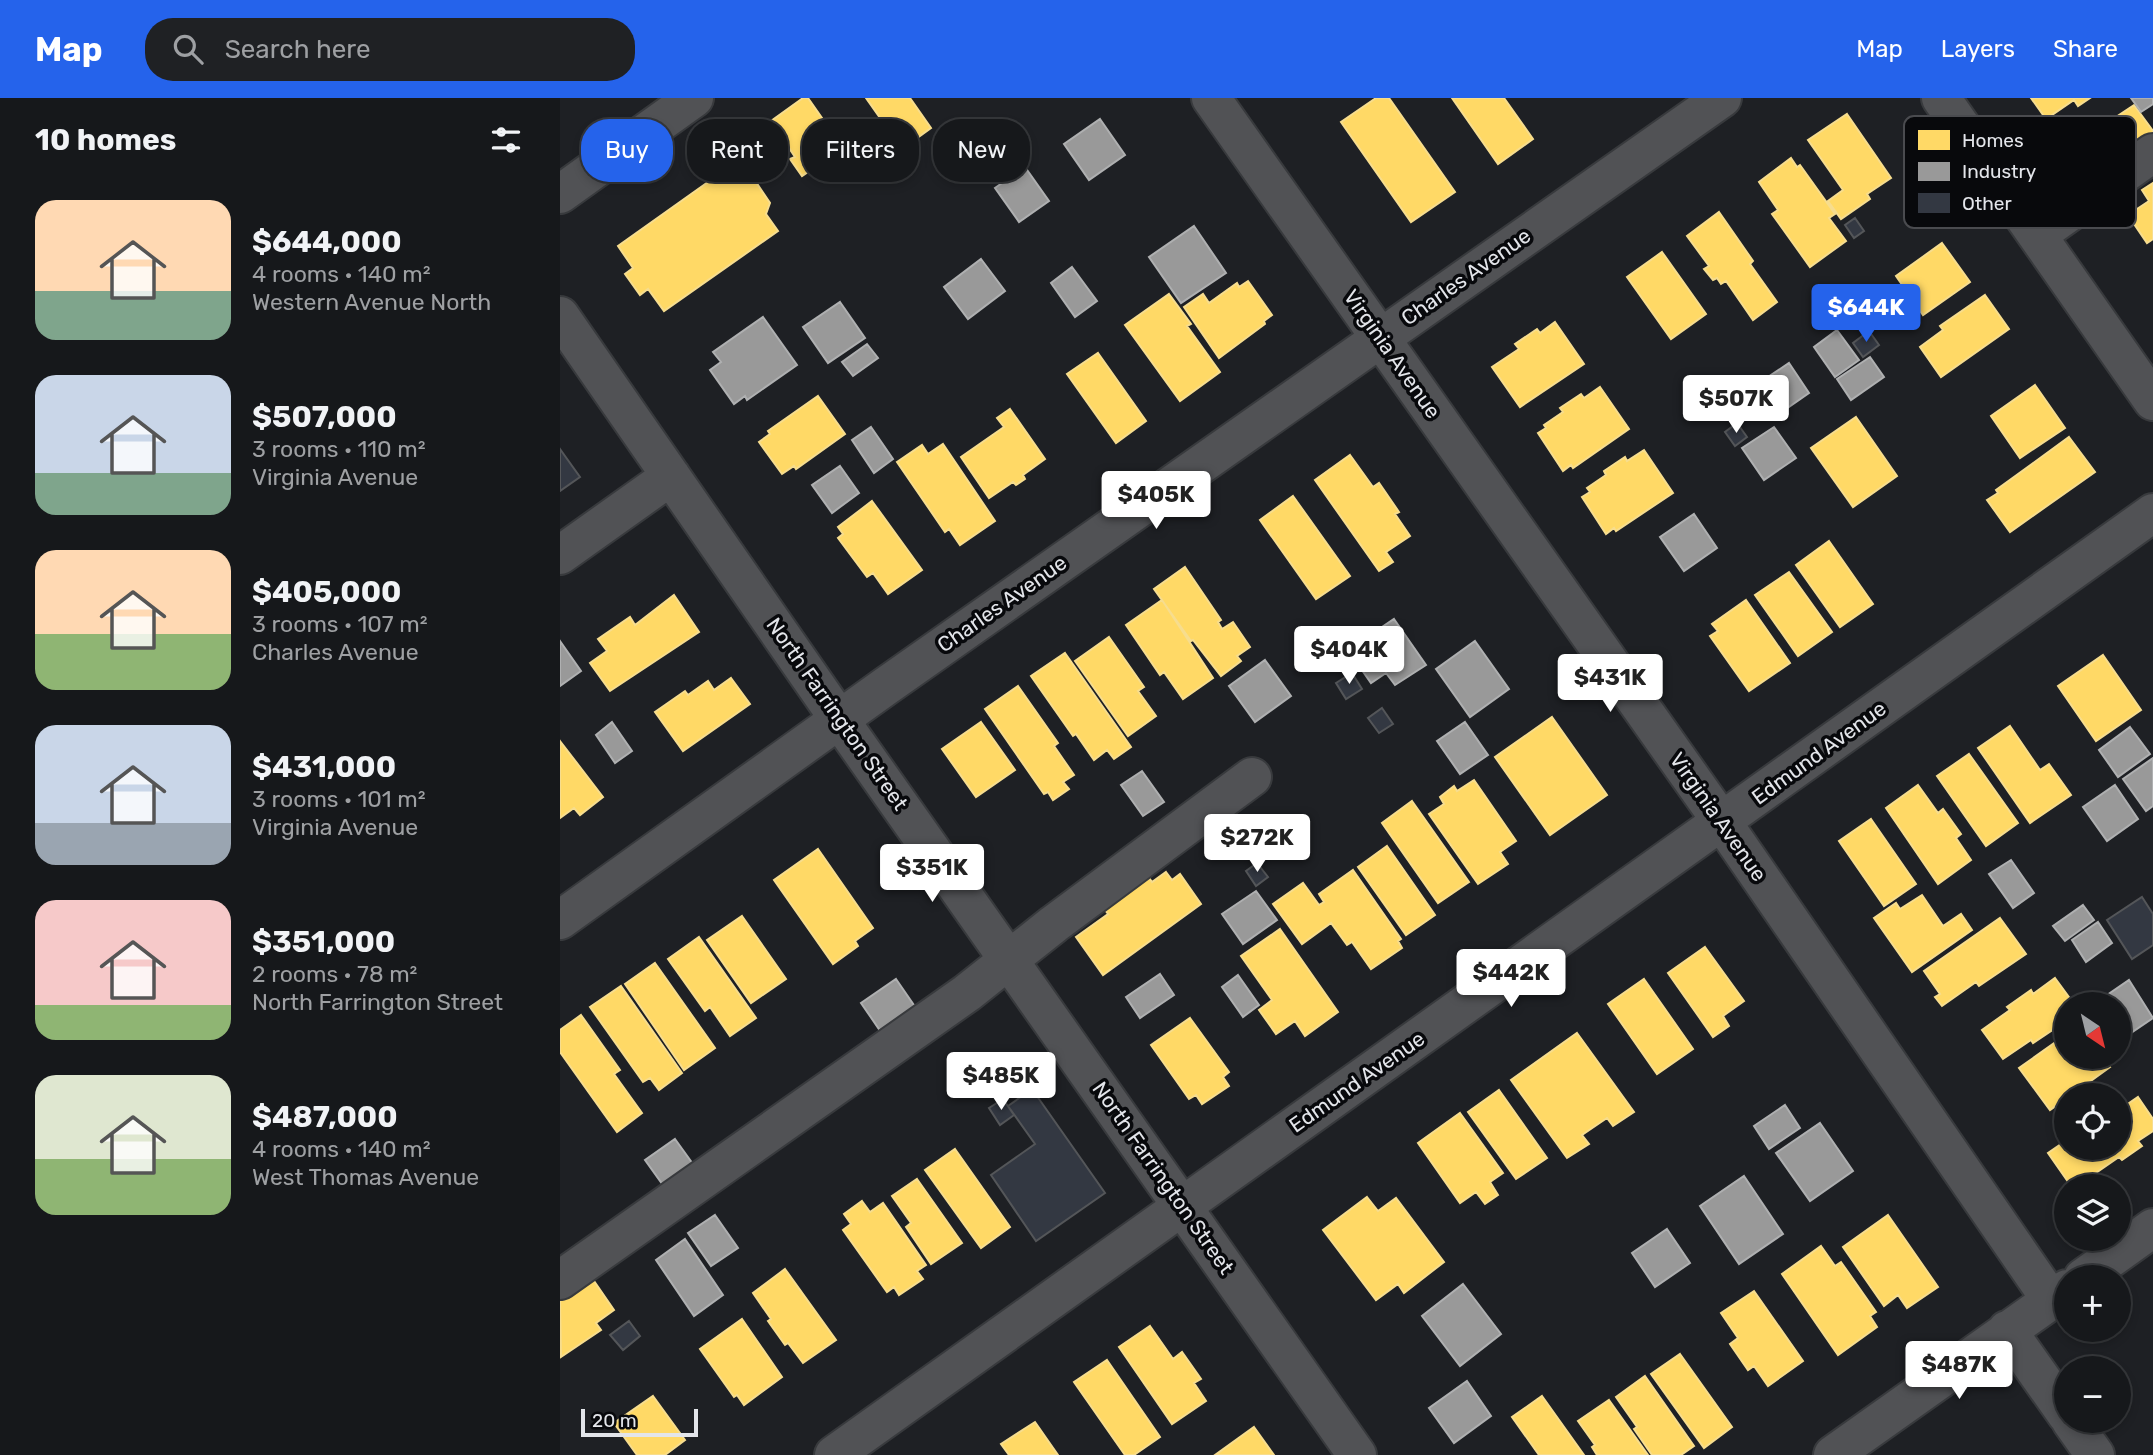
<!DOCTYPE html>
<html lang="en">
<head>
<meta charset="utf-8">
<style>
	body { margin:0; font-family:Rubik,sans-serif; background:#1f2124; color:#f1f3f6; height:100vh; display:flex; flex-direction:column; font-size:26px; white-space:nowrap }
	* { box-sizing:border-box; margin:0 }
	p { font-size:23px; color:#9ea0a3 }
	.icon { flex:none; width:38px; height:38px; fill:none; stroke:currentColor; stroke-width:2; stroke-linecap:round; stroke-linejoin:round }
	.map { position:relative; flex:1; overflow:hidden }
	.panel { display:flex; flex-direction:column; background:#16181b; width:560px }
	.panel>* { flex:none }
	.banner { position:absolute; left:21px; top:21px; width:665px; height:63px; display:flex; gap:14px }
	.needle { width:46px; rotate:145deg }
	.tools { position:absolute; left:1494px; top:894px; display:grid; gap:14px }
	.tools a { display:grid; place-items:center; width:77px; height:77px; border-radius:50%; background:#16181b; box-shadow:0 4px 10px #0003,0 0 0 2px #35373a; font-size:35px }
	.scale { position:absolute; left:21px; bottom:18px; width:117px; box-sizing:border-box; padding-left:7px; border:4px solid #e3e5ea; border-top:0; font-size:19px; line-height:24px; white-space:nowrap; color:#e3e5ea; -webkit-text-stroke:5px #08090c; paint-order:stroke }
	.price { position:absolute; translate:-50% -60px; padding:0 16px; border-radius:7px; background:#fff; color:#222; font-size:23px; line-height:46px; filter:drop-shadow(0 2px 4px #0008) }
	.price::after { content:''; position:absolute; left:50%; top:42px; width:21px; height:16px; margin-left:-10px; background:inherit; clip-path:polygon(0 0,100% 0,50% 100%) }
	.price.selected { background:#2563eb; color:#fff }
	ul { padding:0; list-style:none }
	li { display:flex; align-items:center; gap:21px; height:175px; padding:0 35px }
	li span { display:grid; place-items:center; flex:none; width:196px; height:140px; border-radius:21px; color:#555 }
	li>.icon { margin-inline-start:auto }
	span .icon { width:84px; height:84px; fill:#fffc; stroke-width:1 }
	li b { font-size:30px }
	h2 { display:flex; justify-content:space-between; align-items:center; height:84px; padding:0 35px; font-size:30px }
	.tag { padding:0 24px; border-radius:28px; background:#16181b; box-shadow:0 4px 10px #0003,0 0 0 2px #35373a; font-size:24px; line-height:63px }
	.tag.selected { background:#2563eb; color:#fff }
	header { display:flex; align-items:center; gap:42px; box-sizing:border-box; height:98px; padding:0 35px; background:#2563eb; color:#fff }
	header strong { font-size:33px }
	nav { display:flex; gap:38px; margin-inline-start:auto; font-size:24px }
	.search { width:490px; height:63px; background:#1f2124; display:flex; align-items:center; gap:18px; box-sizing:border-box; padding:0 24px; border-radius:28px; color:#9ea0a3; font-size:26px }
	main { display:flex; flex:1; min-height:0 }
	.map>svg:first-child { display:block }
</style>
</head>
<body>
<header>
<strong>Map</strong>
<div class="search"><svg class="icon" aria-label="search" viewBox="0 0 24 24"><circle cx="10" cy="10" r="6"/><path d="M15 15l6 6"/></svg>Search here</div>
<nav><a>Map</a><a>Layers</a><a>Share</a></nav>
</header>
<main>
<section class="panel">
<h2>10 homes<svg class="icon" aria-label="filters" viewBox="0 0 24 24"><path d="M4 7h16M4 17h16"/><circle cx="9" cy="7" r="2"/><circle cx="15" cy="17" r="2"/></svg></h2>
<ul>
<li><span style="background:linear-gradient(#ffd9b3 65%,#7fa58c 0)"><svg class="icon" aria-label="home" viewBox="0 0 24 24"><path d="M3 11l9-7 9 7M6 9v11h12V9"/></svg></span><div><b>$644,000</b><p>4 rooms · 140 m²</p><p>Western Avenue North</p></div></li>
<li><span style="background:linear-gradient(#c9d6e8 70%,#7fa58c 0)"><svg class="icon" aria-label="home" viewBox="0 0 24 24"><path d="M3 11l9-7 9 7M6 9v11h12V9"/></svg></span><div><b>$507,000</b><p>3 rooms · 110 m²</p><p>Virginia Avenue</p></div></li>
<li><span style="background:linear-gradient(#ffd9b3 60%,#8fb573 0)"><svg class="icon" aria-label="home" viewBox="0 0 24 24"><path d="M3 11l9-7 9 7M6 9v11h12V9"/></svg></span><div><b>$405,000</b><p>3 rooms · 107 m²</p><p>Charles Avenue</p></div></li>
<li><span style="background:linear-gradient(#c9d6e8 70%,#9aa5b1 0)"><svg class="icon" aria-label="home" viewBox="0 0 24 24"><path d="M3 11l9-7 9 7M6 9v11h12V9"/></svg></span><div><b>$431,000</b><p>3 rooms · 101 m²</p><p>Virginia Avenue</p></div></li>
<li><span style="background:linear-gradient(#f6c9c9 75%,#8fb573 0)"><svg class="icon" aria-label="home" viewBox="0 0 24 24"><path d="M3 11l9-7 9 7M6 9v11h12V9"/></svg></span><div><b>$351,000</b><p>2 rooms · 78 m²</p><p>North Farrington Street</p></div></li>
<li><span style="background:linear-gradient(#dfe7d0 60%,#8fb573 0)"><svg class="icon" aria-label="home" viewBox="0 0 24 24"><path d="M3 11l9-7 9 7M6 9v11h12V9"/></svg></span><div><b>$487,000</b><p>4 rooms · 140 m²</p><p>West Thomas Avenue</p></div></li>
</ul>
</section>
<div class="map">
<svg width="1593" height="1357" viewBox="0 0 1593 1357">
	<rect width="100%" height="100%" fill="#1e2024"/>
	<path fill="#ffd966" stroke="#f7dd8e" stroke-width="2" d="M 243,0 L 248,0 L 283,50 L 242,78 L 230,61 L 235,59 L 211,23 Z
		M 306,0 L 350,0 L 371,30 L 342,51 Z
		M 816,0 L 829,0 L 895,94 L 851,124 L 781,24 Z
		M 892,0 L 944,0 L 973,41 L 938,66 Z
		M 1471,0 L 1530,0 L 1518,8 L 1514,2 L 1486,21 Z
		M 1574,7 L 1593,33 L 1593,42 L 1526,89 L 1507,62 L 1557,27 L 1553,21 Z
		M 1287,16 L 1331,80 L 1307,96 L 1310,101 L 1281,121 L 1268,103 L 1283,92 L 1248,42 Z
		M 1231,60 L 1237,69 L 1240,67 L 1275,116 L 1269,120 L 1286,143 L 1250,169 L 1212,116 L 1218,112 L 1199,84 Z
		M 167,61 L 181,80 L 194,81 L 210,105 L 206,116 L 218,133 L 104,213 L 88,191 L 80,197 L 65,176 L 73,170 L 58,148 L 148,84 L 144,78 Z
		M 1593,85 L 1593,141 L 1587,145 L 1568,117 L 1589,103 L 1582,92 Z
		M 1159,114 L 1193,163 L 1190,166 L 1217,204 L 1193,222 L 1166,183 L 1161,186 L 1157,180 L 1153,182 L 1144,171 L 1149,168 L 1127,138 Z
		M 1382,145 L 1410,184 L 1363,217 L 1336,178 Z
		M 1102,154 L 1146,216 L 1111,241 L 1067,179 Z
		M 688,183 L 712,217 L 704,223 L 705,226 L 659,260 L 624,209 L 643,196 L 649,205 L 677,185 L 679,189 Z
		M 609,196 L 631,226 L 627,228 L 660,274 L 620,303 L 565,227 Z
		M 1425,197 L 1449,231 L 1381,279 L 1360,249 L 1383,232 L 1380,228 Z
		M 995,224 L 1024,266 L 960,309 L 932,269 L 959,251 L 955,246 L 977,231 L 980,235 Z
		M 538,255 L 586,323 L 556,345 L 507,276 Z
		M 1475,287 L 1505,330 L 1460,360 L 1431,318 Z
		M 1040,289 L 1069,331 L 1013,370 L 1011,367 L 1003,373 L 978,335 L 986,330 L 984,327 L 1003,314 L 1000,310 L 1021,296 L 1024,300 Z
		M 258,298 L 285,336 L 236,371 L 234,368 L 222,376 L 199,344 L 210,336 L 208,333 Z
		M 450,311 L 485,361 L 463,377 L 465,381 L 456,387 L 453,384 L 429,400 L 401,359 L 444,329 L 437,320 Z
		M 1296,319 L 1337,378 L 1293,409 L 1251,350 Z
		M 1509,339 L 1535,374 L 1450,434 L 1427,402 L 1438,395 L 1436,392 Z
		M 383,346 L 435,423 L 400,447 L 389,431 L 385,434 L 337,364 L 362,347 L 368,356 Z
		M 1084,352 L 1113,395 L 1056,433 L 1054,430 L 1046,436 L 1022,399 L 1030,394 L 1027,390 L 1046,377 L 1044,373 L 1065,359 L 1067,363 Z
		M 790,357 L 813,389 L 819,385 L 839,414 L 835,416 L 850,438 L 826,454 L 833,464 L 819,473 L 755,382 Z
		M 733,398 L 790,478 L 756,501 L 700,422 Z
		M 312,403 L 362,472 L 328,496 L 313,475 L 307,479 L 278,440 L 283,436 L 278,429 Z
		M 1269,443 L 1313,506 L 1280,529 L 1236,467 Z
		M 625,469 L 661,522 L 658,524 L 662,531 L 673,524 L 690,549 L 677,558 L 681,563 L 661,578 L 633,542 L 631,543 L 594,491 Z
		M 1229,474 L 1272,534 L 1238,558 L 1195,497 Z
		M 114,497 L 139,534 L 50,593 L 30,565 L 47,553 L 38,541 L 70,519 L 75,527 Z
		M 602,502 L 653,580 L 623,601 L 604,574 L 600,577 L 566,527 Z
		M 1186,502 L 1230,565 L 1189,593 L 1150,538 L 1158,533 L 1152,526 Z
		M 549,539 L 584,589 L 578,593 L 596,618 L 568,638 L 515,563 Z
		M 505,555 L 571,649 L 554,661 L 547,652 L 534,662 L 516,636 L 513,638 L 471,578 Z
		M 1543,557 L 1581,612 L 1536,643 L 1498,588 Z
		M 171,580 L 190,606 L 123,653 L 95,614 L 125,593 L 128,597 L 148,583 L 154,592 Z
		M 458,588 L 498,645 L 494,648 L 514,677 L 503,684 L 509,691 L 493,702 L 488,694 L 484,696 L 425,611 Z
		M 992,619 L 1047,697 L 990,737 L 935,659 Z
		M 421,624 L 455,672 L 416,699 L 382,651 Z
		M 1450,628 L 1480,672 L 1489,666 L 1511,697 L 1470,725 L 1418,650 Z
		M 0,643 L 43,699 L 20,717 L 14,710 L 0,720 Z
		M 1409,656 L 1458,725 L 1426,748 L 1377,678 Z
		M 914,682 L 956,743 L 940,754 L 948,766 L 918,786 L 869,716 L 884,706 L 880,699 L 894,688 L 897,693 Z
		M 1358,687 L 1378,715 L 1383,711 L 1401,736 L 1396,740 L 1411,762 L 1378,786 L 1326,710 Z
		M 852,703 L 909,784 L 878,805 L 822,725 Z
		M 1311,721 L 1356,786 L 1324,808 L 1279,743 Z
		M 827,748 L 875,817 L 846,837 L 798,769 Z
		M 258,751 L 313,830 L 295,843 L 298,848 L 273,866 L 214,782 Z
		M 793,772 L 841,841 L 838,843 L 842,850 L 811,871 L 792,844 L 787,847 L 771,825 L 742,846 L 713,806 L 743,785 L 759,807 L 764,804 L 759,796 Z
		M 606,774 L 612,782 L 620,776 L 641,806 L 543,877 L 516,839 L 548,816 L 542,808 L 587,777 L 592,784 Z
		M 1362,797 L 1383,828 L 1401,816 L 1412,832 L 1352,874 L 1314,820 L 1336,805 L 1340,811 Z
		M 182,818 L 226,881 L 191,905 L 147,842 Z
		M 1440,820 L 1466,856 L 1419,888 L 1416,884 L 1382,908 L 1375,899 L 1380,896 L 1364,873 Z
		M 720,831 L 778,914 L 745,938 L 735,923 L 716,936 L 699,912 L 712,902 L 681,858 Z
		M 139,839 L 196,920 L 170,938 L 150,909 L 145,913 L 108,861 Z
		M 1145,849 L 1184,903 L 1163,918 L 1169,928 L 1153,939 L 1108,875 Z
		M 95,865 L 155,950 L 124,972 L 65,886 Z
		M 1495,880 L 1514,906 L 1507,906 L 1507,916 L 1494,925 L 1497,929 L 1473,945 L 1471,942 L 1443,961 L 1422,932 L 1450,912 L 1447,909 L 1471,892 L 1473,896 Z
		M 1084,881 L 1133,951 L 1097,976 L 1048,906 Z
		M 61,888 L 122,975 L 99,992 L 90,980 L 83,984 L 30,909 Z
		M 21,917 L 60,972 L 54,976 L 82,1015 L 57,1034 L 0,954 L 0,932 Z
		M 630,920 L 669,974 L 663,979 L 669,988 L 642,1006 L 636,997 L 629,1001 L 591,947 Z
		M 1017,935 L 1074,1014 L 1053,1028 L 1047,1020 L 1022,1037 L 1029,1046 L 1007,1060 L 951,982 Z
		M 1507,936 L 1507,959 L 1542,959 L 1550,969 L 1510,998 L 1507,998 L 1507,1000 L 1490,1012 L 1459,970 Z
		M 939,992 L 987,1060 L 956,1081 L 908,1014 Z
		M 1578,999 L 1593,1021 L 1593,1033 L 1578,1043 L 1582,1048 L 1562,1062 L 1559,1059 L 1517,1088 L 1511,1088 L 1488,1055 L 1507,1042 L 1507,1050 L 1559,1050 L 1559,1012 Z
		M 900,1015 L 943,1075 L 930,1084 L 938,1097 L 925,1106 L 916,1094 L 900,1105 L 858,1045 Z
		M 395,1051 L 450,1129 L 421,1150 L 365,1072 Z
		M 357,1081 L 402,1145 L 371,1166 L 346,1129 L 351,1125 L 332,1098 Z
		M 807,1099 L 818,1113 L 836,1100 L 884,1164 L 844,1195 L 838,1186 L 816,1202 L 763,1132 Z
		M 302,1103 L 310,1114 L 323,1105 L 366,1167 L 357,1173 L 363,1181 L 339,1197 L 334,1189 L 327,1194 L 283,1132 L 291,1126 L 284,1116 Z
		M 1328,1117 L 1378,1189 L 1347,1210 L 1338,1197 L 1324,1208 L 1283,1149 Z
		M 1261,1148 L 1275,1168 L 1281,1164 L 1316,1214 L 1310,1218 L 1317,1229 L 1278,1257 L 1222,1176 Z
		M 225,1171 L 276,1242 L 243,1265 L 228,1245 L 225,1247 L 208,1223 L 211,1221 L 193,1195 Z
		M 32,1180 L 54,1212 L 36,1225 L 41,1232 L 1,1259 L 0,1203 Z
		M 1194,1193 L 1243,1263 L 1208,1288 L 1194,1268 L 1188,1272 L 1170,1246 L 1178,1240 L 1161,1215 Z
		M 182,1221 L 222,1279 L 184,1307 L 177,1297 L 174,1299 L 140,1251 Z
		M 590,1228 L 613,1261 L 622,1254 L 641,1281 L 634,1285 L 646,1303 L 612,1326 L 559,1249 Z
		M 1120,1256 L 1172,1329 L 1144,1350 L 1091,1276 Z
		M 547,1262 L 600,1339 L 574,1357 L 565,1357 L 514,1284 Z
		M 1085,1278 L 1134,1348 L 1121,1357 L 1092,1357 L 1074,1331 L 1077,1329 L 1056,1299 Z
		M 93,1298 L 125,1342 L 105,1357 L 77,1357 L 54,1325 Z
		M 982,1298 L 1024,1357 L 979,1357 L 952,1319 Z
		M 1049,1302 L 1088,1357 L 1037,1357 L 1032,1349 L 1035,1347 L 1018,1323 Z
		M 475,1324 L 498,1357 L 449,1357 L 441,1346 Z
		M 694,1329 L 714,1357 L 655,1357 Z"/>
	<path fill="#999" stroke="#afb0b1" stroke-width="2" d="M 1571,0 L 1593,0 L 1593,6 L 1581,14 Z
		M 540,21 L 565,57 L 529,82 L 504,46 Z
		M 465,69 L 489,103 L 459,124 L 435,90 Z
		M 634,128 L 666,175 L 621,205 L 589,159 Z
		M 421,161 L 445,193 L 408,221 L 384,189 Z
		M 512,169 L 537,203 L 515,219 L 491,185 Z
		M 280,204 L 305,240 L 268,265 L 243,229 Z
		M 203,219 L 237,267 L 187,302 L 185,298 L 174,306 L 150,272 L 161,264 L 153,254 Z
		M 1277,232 L 1299,262 L 1275,279 L 1254,249 Z
		M 307,246 L 318,260 L 293,278 L 282,264 Z
		M 1310,259 L 1324,279 L 1291,302 L 1277,281 Z
		M 1229,265 L 1249,295 L 1223,313 L 1202,283 Z
		M 311,329 L 333,361 L 314,375 L 292,342 Z
		M 1214,329 L 1236,360 L 1204,382 L 1182,350 Z
		M 280,368 L 299,395 L 272,415 L 252,387 Z
		M 1134,416 L 1157,450 L 1124,473 L 1100,439 Z
		M 834,521 L 866,567 L 835,587 L 826,575 L 811,585 L 788,552 Z
		M 0,543 L 21,573 L 0,588 Z
		M 915,543 L 949,591 L 910,619 L 876,571 Z
		M 705,562 L 731,598 L 695,624 L 669,588 Z
		M 52,624 L 72,653 L 55,665 L 36,637 Z
		M 905,624 L 928,657 L 900,676 L 877,643 Z
		M 1570,629 L 1590,656 L 1558,679 L 1539,652 Z
		M 1593,660 L 1593,708 L 1586,713 L 1563,681 Z
		M 582,673 L 604,704 L 583,718 L 561,687 Z
		M 1555,687 L 1578,721 L 1547,743 L 1523,709 Z
		M 1451,762 L 1474,795 L 1453,810 L 1429,776 Z
		M 696,793 L 717,822 L 683,846 L 662,816 Z
		M 1523,807 L 1534,822 L 1505,843 L 1493,828 Z
		M 1538,824 L 1552,845 L 1526,864 L 1512,842 Z
		M 600,876 L 614,897 L 580,920 L 566,899 Z
		M 678,877 L 699,907 L 683,919 L 662,889 Z
		M 336,881 L 358,913 L 323,937 L 301,905 Z
		M 1569,882 L 1593,920 L 1559,943 L 1559,906 L 1534,906 Z
		M 1225,1007 L 1240,1030 L 1209,1051 L 1194,1028 Z
		M 1260,1025 L 1293,1073 L 1250,1103 L 1216,1055 Z
		M 115,1041 L 138,1073 L 108,1094 L 85,1062 Z
		M 1184,1078 L 1223,1136 L 1179,1166 L 1140,1108 Z
		M 155,1117 L 178,1150 L 151,1168 L 128,1135 Z
		M 1107,1131 L 1130,1165 L 1095,1189 L 1072,1155 Z
		M 125,1141 L 163,1197 L 134,1218 L 96,1162 Z
		M 903,1186 L 941,1236 L 900,1268 L 862,1218 Z
		M 907,1283 L 931,1318 L 894,1345 L 869,1310 Z"/>
	<path fill="#333842" stroke="#545659" stroke-width="2" d="M 1295,120 L 1304,133 L 1294,140 L 1285,127 Z
		M 1309,233 L 1319,247 L 1303,259 L 1293,245 Z
		M 1177,325 L 1187,339 L 1175,348 L 1165,334 Z
		M 0,351 L 20,379 L 0,393 Z
		M 764,537 L 772,548 L 757,559 L 749,548 Z
		M 792,575 L 802,591 L 786,601 L 776,585 Z
		M 822,610 L 833,626 L 819,635 L 808,620 Z
		M 697,765 L 708,779 L 696,788 L 686,773 Z
		M 1582,799 L 1593,816 L 1593,847 L 1572,861 L 1547,822 Z
		M 472,991 L 545,1095 L 476,1143 L 431,1077 L 475,1046 L 448,1008 Z
		M 443,1001 L 454,1017 L 440,1027 L 429,1010 Z
		M 69,1223 L 80,1238 L 63,1252 L 50,1237 Z"/>
	<g fill="none" stroke-linecap="round" stroke-linejoin="round">
		<defs>
			<path id="minor" d="M 651,0 L 1162,724 L 1491,1202
				M 1381,0 L 1593,303
				M 0,96 L 134,0
				M 1477,137 L 1593,55
				M 0,218 L 279,621 L 797,1357
				M 0,457 L 111,378
				M 0,822 L 326,588 L 1162,0
				M 1523,1180 L 1593,1130
				M 0,1182 L 407,895 L 494,826 L 692,679
				M 1447,1232 L 1507,1317
				M 1511,1323 L 1535,1357
				M 274,1357 L 1593,415
				M 1273,1357 L 1507,1191"/>
		</defs>
		<use href="#minor" stroke="#383a3d" stroke-width="42"/>
		<use href="#minor" stroke="#515255" stroke-width="38"/>
	</g>
	<g text-anchor="middle" stroke-width="7" stroke-linejoin="round" paint-order="stroke">
		<g font-size="21" fill="#e3e5ea" stroke="#08090c">
			<text transform="translate(906 179) rotate(-35)" y="7">Charles Avenue</text>
			<text transform="translate(832 256) rotate(55)" y="7">Virginia Avenue</text>
			<text transform="translate(442 506) rotate(-35)" y="7">Charles Avenue</text>
			<text transform="translate(277 616) rotate(55)" y="7">North Farrington Street</text>
			<text transform="translate(1259 655) rotate(-36)" y="7">Edmund Avenue</text>
			<text transform="translate(1158 719) rotate(55)" y="7">Virginia Avenue</text>
			<text transform="translate(797 984) rotate(-35)" y="7">Edmund Avenue</text>
			<text transform="translate(603 1080) rotate(55)" y="7">North Farrington Street</text>
		</g>
	</g>
	<rect x="1344" y="18" width="232" height="112" rx="10" fill="#08090c" stroke="#4a4b4f" stroke-width="2"/>
	<rect x="1358" y="32" width="32" height="20" fill="#ffd966"/>
	<rect x="1358" y="64" width="32" height="19" fill="#999"/>
	<rect x="1358" y="95" width="32" height="20" fill="#333842"/>
	<g font-size="19" fill="#e3e5ea">
		<text x="1402" y="49">Homes</text>
		<text x="1402" y="80">Industry</text>
		<text x="1402" y="112">Other</text>
	</g>
</svg>
<div class="tools">
<a><svg class="needle" viewBox="-14 -14 28 28"><path d="M0-13l5 13h-10z" fill="#e53935"/><path d="M0 13l5-13h-10z" fill="#9ea0a3"/></svg></a>
<a><svg class="icon" aria-label="locate" viewBox="0 0 24 24"><circle cx="12" cy="12" r="6"/><path d="M12 2v4M12 18v4M2 12h4M18 12h4"/></svg></a>
<a><svg class="icon" aria-label="layers" viewBox="0 0 24 24"><path d="M12 4l9 5-9 5-9-5zM3 14l9 5 9-5"/></svg></a>
<a>+</a>
<a>−</a>
</div>
<div class="scale">20 m</div>
<b class="price selected" style="left:1306px;top:246px">$644K</b>
<b class="price" style="left:1176px;top:337px">$507K</b>
<b class="price" style="left:596px;top:433px">$405K</b>
<b class="price" style="left:789px;top:588px">$404K</b>
<b class="price" style="left:1050px;top:616px">$431K</b>
<b class="price" style="left:697px;top:776px">$272K</b>
<b class="price" style="left:372px;top:806px">$351K</b>
<b class="price" style="left:951px;top:911px">$442K</b>
<b class="price" style="left:441px;top:1014px">$485K</b>
<b class="price" style="left:1399px;top:1303px">$487K</b>
<div class="banner">
<a class="tag selected">Buy</a>
<a class="tag">Rent</a>
<a class="tag">Filters</a>
<a class="tag">New</a>
</div>
</div>
</main>
</body>
</html>
